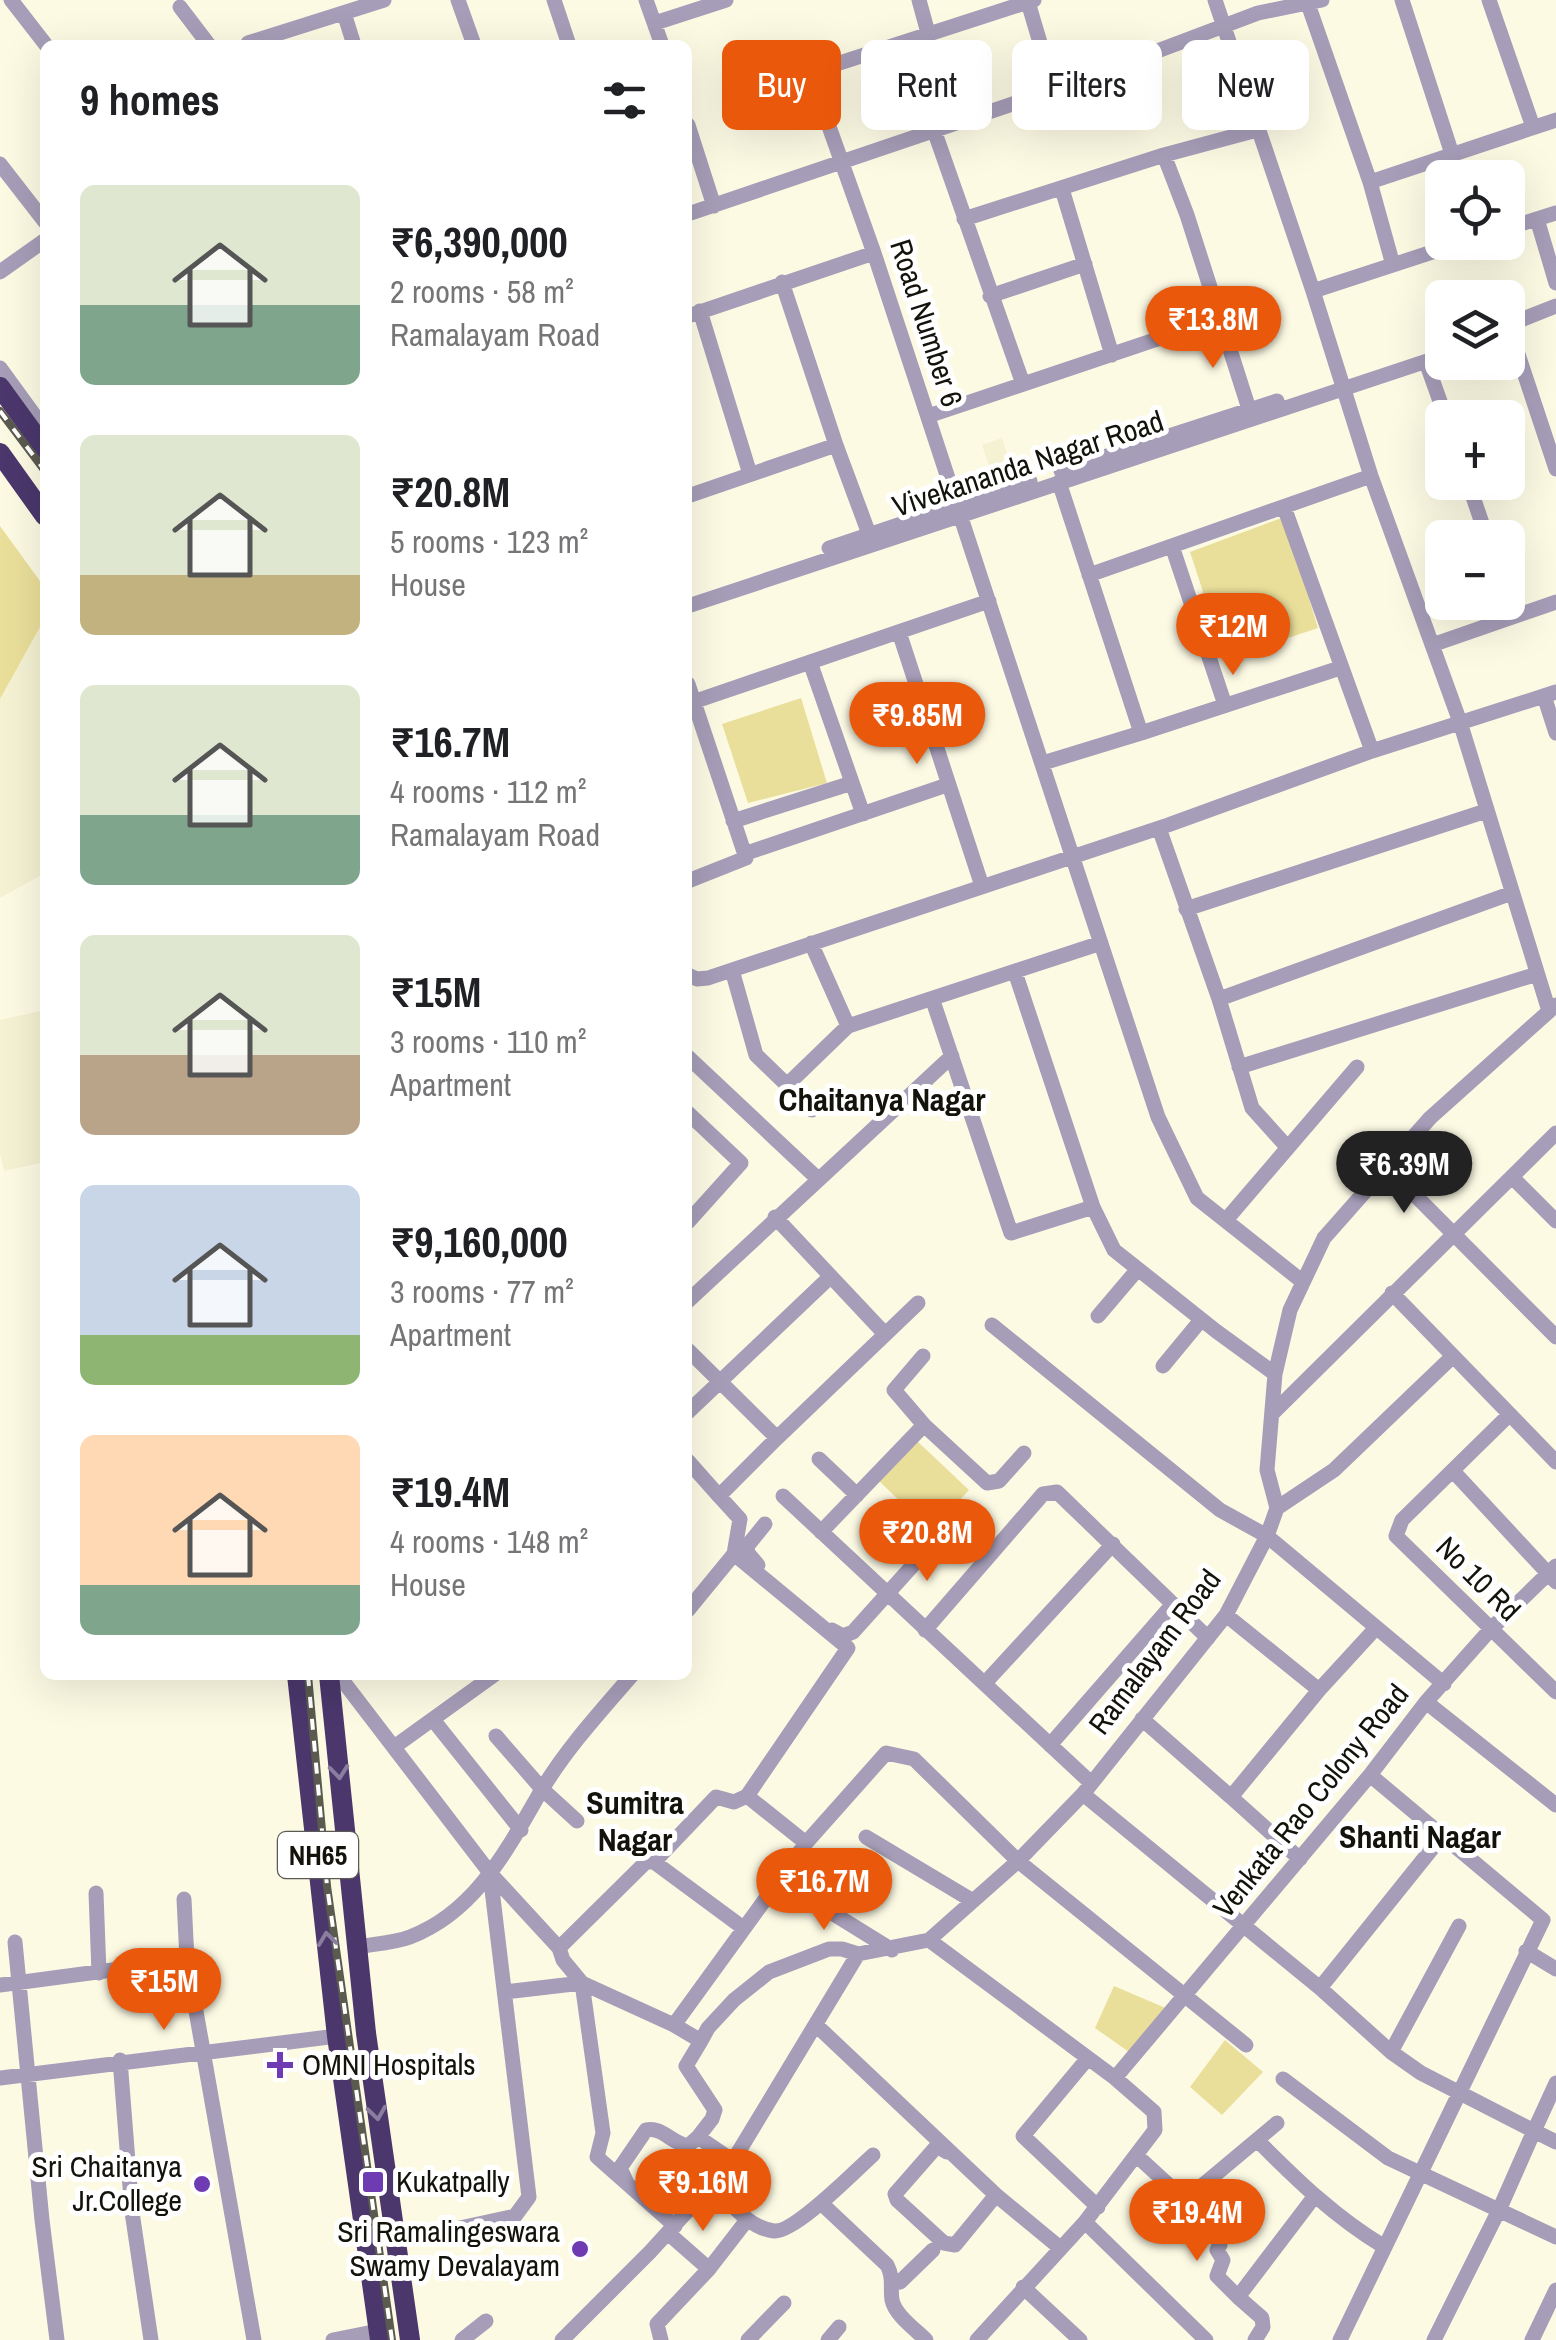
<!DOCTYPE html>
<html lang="en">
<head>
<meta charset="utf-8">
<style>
	body { margin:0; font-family:"Archivo Narrow",sans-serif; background:#f6f6f6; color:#202124; height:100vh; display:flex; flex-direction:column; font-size:38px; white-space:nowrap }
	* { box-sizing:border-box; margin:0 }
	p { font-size:32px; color:#757577 }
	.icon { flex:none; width:55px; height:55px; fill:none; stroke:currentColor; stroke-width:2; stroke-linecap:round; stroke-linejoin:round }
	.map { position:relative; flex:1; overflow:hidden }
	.sheet { position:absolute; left:40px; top:40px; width:652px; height:1640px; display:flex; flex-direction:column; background:#fff; border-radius:15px; box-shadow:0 10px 40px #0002 }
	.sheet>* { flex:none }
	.guide { position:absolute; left:722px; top:40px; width:682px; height:90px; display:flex; gap:20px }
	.buttons { position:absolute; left:1425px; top:160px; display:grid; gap:20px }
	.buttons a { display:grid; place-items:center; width:100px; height:100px; border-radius:15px; background:#fff; box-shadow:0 10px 40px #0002; font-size:50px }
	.price { position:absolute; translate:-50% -85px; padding:0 22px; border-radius:35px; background:#ea580c; color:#fff; font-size:32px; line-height:65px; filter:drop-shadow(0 2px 5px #0008) }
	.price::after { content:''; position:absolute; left:50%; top:60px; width:30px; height:22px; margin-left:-15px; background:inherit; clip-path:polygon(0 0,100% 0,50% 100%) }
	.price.active { background:#222; color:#fff }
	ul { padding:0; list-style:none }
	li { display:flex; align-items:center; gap:30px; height:250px; padding:0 40px }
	li span { display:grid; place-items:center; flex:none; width:280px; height:200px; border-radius:15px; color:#555 }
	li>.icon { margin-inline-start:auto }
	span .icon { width:120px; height:120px; fill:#fffc; stroke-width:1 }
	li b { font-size:42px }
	h2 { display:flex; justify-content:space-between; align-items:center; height:120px; padding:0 40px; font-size:42px }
	.pill { padding:0 35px; border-radius:15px; background:#fff; box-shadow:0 10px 40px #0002; font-size:35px; line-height:90px }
	.pill.active { background:#ea580c; color:#fff }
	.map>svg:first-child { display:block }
</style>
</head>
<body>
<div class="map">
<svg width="1556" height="2340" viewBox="0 0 1556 2340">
	<rect width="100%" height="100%" fill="#fdfae4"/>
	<path fill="#f5f1d3" d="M 1002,438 L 1012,470 L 992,475 L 982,445 Z
		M 45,618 L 45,873 L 0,898 L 0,699 Z
		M 45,1010 L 45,1162 L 4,1171 L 0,1154 L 0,1020 Z"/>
	<path fill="#eadf9a" d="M 1284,517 L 1318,628 L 1225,659 L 1190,552 Z
		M 0,526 L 45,588 L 45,618 L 0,699 Z
		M 801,698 L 827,783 L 748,803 L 722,724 Z
		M 917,1441 L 969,1490 L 931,1531 L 879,1481 Z
		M 1114,1986 L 1168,2009 L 1129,2052 L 1095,2028 Z
		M 1225,2040 L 1263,2072 L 1222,2115 L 1190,2087 Z"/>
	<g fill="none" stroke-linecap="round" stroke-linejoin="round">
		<path stroke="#a69db8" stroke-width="15" d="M 11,0 L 46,45
			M 458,0 L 474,45
			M 554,0 L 569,45
			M 646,0 L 662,45
			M 919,0 L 928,33
			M 1215,0 L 1313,291 L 1371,476 L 1460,722 L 1549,1011
			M 1402,0 L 1452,154
			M 1489,0 L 1533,127
			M 1307,1 L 1370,182 L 1393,265
			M 1028,2 L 1054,90
			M 180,7 L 209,45
			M 344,13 L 354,45
			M 655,23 L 726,0
			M 248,43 L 384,0
			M 810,73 L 874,253 L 1158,1117 L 1197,1198 L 1303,1282
			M 744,94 L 1034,0
			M 688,125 L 714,206
			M 934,130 L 1023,384
			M 1164,155 L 1187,215 L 1249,409
			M 0,164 L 45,222
			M 1370,182 L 1556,120
			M 1062,189 L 1112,355
			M 688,214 L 1054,90 L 1258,13 L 1322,0
			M 964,219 L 1164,155 L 1257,130
			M 1537,219 L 1556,283
			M 1508,228 L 1556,213
			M 0,272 L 45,240
			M 782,282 L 836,445
			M 1313,291 L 1463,242
			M 990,296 L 1085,264
			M 700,311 L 750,474
			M 688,316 L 874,253
			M 1508,325 L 1556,306
			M 1511,333 L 1556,469
			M 1426,362 L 1446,418
			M 0,368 L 45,430
			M 928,416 L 1220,318
			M 1061,471 L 1277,401
			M 1468,482 L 1487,538
			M 688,496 L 836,445 L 869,534
			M 1284,507 L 1372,751
			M 1172,546 L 1225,705
			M 829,548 L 1030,481
			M 1089,575 L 1371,476
			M 1508,595 L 1515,616
			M 688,606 L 1442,356
			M 899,632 L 982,886
			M 1432,645 L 1556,602
			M 810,662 L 863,814
			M 688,684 L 746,858 L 688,881
			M 1544,696 L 1556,733
			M 693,702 L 989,601
			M 1141,733 L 1340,668
			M 1043,763 L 1141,733 L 1059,482
			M 733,821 L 852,783
			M 1159,828 L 1219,999 L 1252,1108 L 1288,1148
			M 744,854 L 947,785
			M 1186,909 L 1486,811
			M 811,943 L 848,1026 L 1101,943
			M 732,970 L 756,1055 L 787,1085 L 848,1026
			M 1015,972 L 1093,1207 L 1114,1250 L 1216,1331 L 1275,1374
			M 688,975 L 697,979 L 708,978 L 1168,825 L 1372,751 L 1556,692
			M 1219,999 L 1512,893
			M 933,1001 L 1011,1233 L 1093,1207
			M 688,1057 L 817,1178
			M 1239,1067 L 1537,974
			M 787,1085 L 812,1110
			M 688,1113 L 741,1163 L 688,1222
			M 1387,1167 L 1556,1337
			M 1512,1177 L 1556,1221
			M 775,1217 L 885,1334
			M 1226,1220 L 1357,1067
			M 1392,1293 L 1556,1462
			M 688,1301 L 952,1056
			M 1098,1316 L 1138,1269
			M 992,1325 L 1220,1510 L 1267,1536 L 1444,1684
			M 688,1350 L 777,1438 L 918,1303
			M 923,1356 L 894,1390 L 924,1425
			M 1163,1366 L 1201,1320
			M 688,1412 L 830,1277
			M 1272,1414 L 1556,1133
			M 1509,1415 L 1402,1520 L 1396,1536 L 1556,1692
			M 819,1459 L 857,1495
			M 688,1461 L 719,1496 L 777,1438
			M 1453,1471 L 1556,1582
			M 719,1496 L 740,1519 L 734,1554 L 848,1648 L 747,1796 L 806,1843 L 886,1753 L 914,1759 L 1018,1861 L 1246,2045
			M 783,1496 L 1090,1782
			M 1277,1508 L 1334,1470 L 1451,1358
			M 821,1532 L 924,1425 L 987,1483 L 999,1481 L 1024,1453
			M 758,1565 L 747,1552 L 748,1545 L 765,1524
			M 688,1610 L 734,1554
			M 1226,1615 L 1319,1690
			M 832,1630 L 843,1636 L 853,1632 L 932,1544
			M 925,1630 L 1043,1494 L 1057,1492 L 1208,1638
			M 331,1675 L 346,1685 L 490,1873 L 559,1948 L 563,1960 L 582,1983 L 603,2133 L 597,2157 L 675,2226
			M 985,1683 L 1113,1544
			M 1426,1702 L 1556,1805
			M 1142,1719 L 1231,1797
			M 434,1721 L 521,1830
			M 496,1736 L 542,1789 L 577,1821
			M 1050,1745 L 1173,1604
			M 394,1747 L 494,1675
			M 1083,1794 L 1320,1988 L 1391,2052 L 1421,2073 L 1534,2131 L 1500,2208 L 1434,2340
			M 866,1837 L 973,1901
			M 1300,1859 L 1231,1797 L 1319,1690 L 1375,1629
			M 654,1862 L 716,1797 L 734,1802 L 747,1796
			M 779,1880 L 892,1950
			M 96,1893 L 99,1973
			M 184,1899 L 187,1960 L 254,2340
			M 929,1940 L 1115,2078 L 1154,2112 L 1155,2130 L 1085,2222 L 977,2340
			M 15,1942 L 42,2220 L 57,2340
			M 356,1947 C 373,1944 394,1943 410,1937 C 476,1912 508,1848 541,1791 C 566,1749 600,1712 632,1675
			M 559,1948 L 646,1862 L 654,1862 L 742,1927
			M 1526,1951 L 1556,1969
			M 0,1985 L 187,1960
			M 1320,1988 L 1443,1835
			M 505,1992 L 582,1983 L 674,2025 L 701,2041 L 686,2066 L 715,2110 L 712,2119 L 698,2137 L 733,2161
			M 674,2025 L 806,1843
			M 816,2025 L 996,2195 L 1059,2247
			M 701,2041 L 708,2028 L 734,2000 L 769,1972 L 829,1949 L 842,1949 L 858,1954 L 929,1940 L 1018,1861 L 1083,1794 L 1226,1615 L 1267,1536 L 1277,1508 L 1267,1470 L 1275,1374 L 1290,1310 L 1324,1238 L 1430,1118 L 1556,1005
			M 1391,2052 L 1459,1926
			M 1088,2058 L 1023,2136 L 1098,2207
			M 120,2060 L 132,2212 L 151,2340
			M 0,2078 L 337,2036
			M 1115,2078 L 1370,1775 L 1426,1702 L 1490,1630 L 1556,1566
			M 1283,2079 L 1388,2158 L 1556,2237
			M 1556,2083 L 1534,2131 L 1556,2142
			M 1259,2142 C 1298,2181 1335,2217 1383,2246
			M 947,2152 L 937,2146 L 895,2194 L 897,2200 L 944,2243 L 955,2245 L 996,2195
			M 1136,2155 L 1185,2200 L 1277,2123
			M 626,2181 L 620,2168 L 646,2130 C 661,2126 673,2144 688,2146 L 698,2137
			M 712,2184 C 729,2201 748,2228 774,2231 C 795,2233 856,2170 873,2155
			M 1185,2200 L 1217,2239 L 1220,2245 L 1217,2250 L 1223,2260 L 1217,2276 L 1238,2297
			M 821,2203 L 887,2265 C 894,2278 890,2287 892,2300 C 895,2315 915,2329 926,2340
			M 1085,2222 L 1206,2340
			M 668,2233 L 709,2269
			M 423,2236 L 515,2216 L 529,2197 L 490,1873
			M 893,2283 L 900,2282 L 933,2250
			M 1023,2287 L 1080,2340
			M 333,2340 L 378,2331
			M 462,2340 L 486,2321
			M 562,2340 L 650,2252 L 733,2161 L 858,1954
			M 661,2340 L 657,2324 L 709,2269 L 747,2220
			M 748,2340 L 784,2303
			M 828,2340 L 839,2327
			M 1255,2340 L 1263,2327 L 1262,2318 L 1238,2297 L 1314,2197
			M 1340,2340 L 1543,1920 L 1370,1775
			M 1532,2340 L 1556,2290"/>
		<path stroke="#4b376c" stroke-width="20" d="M 0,387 L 45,449
			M 0,453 L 45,516
			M 297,1675 L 337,2036 L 380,2340
			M 329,1675 L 366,2033 L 410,2340"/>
		<defs>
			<path id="rail" d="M 0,411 L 45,471
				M 308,1675 L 327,1886 L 392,2340"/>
		</defs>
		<use href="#rail" stroke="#5b5a4e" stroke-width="8"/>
		<use href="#rail" stroke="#fff" stroke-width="4" stroke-dasharray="11" stroke-linecap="butt"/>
	</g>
	<defs><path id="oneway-chevron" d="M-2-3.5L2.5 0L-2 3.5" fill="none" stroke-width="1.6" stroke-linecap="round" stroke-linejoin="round" transform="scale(2.5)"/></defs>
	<g stroke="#8a7d9f">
		<use href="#oneway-chevron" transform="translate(339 1772) rotate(84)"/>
		<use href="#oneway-chevron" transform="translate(327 1939) rotate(-97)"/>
		<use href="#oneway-chevron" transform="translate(377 2113) rotate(82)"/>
	</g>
	<g fill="#6f3bb2" stroke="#fff" stroke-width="4">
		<path d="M275 2050h10v10h10v10h-10v10h-10v-10h-10v-10h10z"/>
		<rect x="361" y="2170" width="24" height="24" rx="5"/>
		<circle cx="202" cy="2184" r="10"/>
		<circle cx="580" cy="2249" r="10"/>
	</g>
	<g text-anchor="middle" stroke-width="10" stroke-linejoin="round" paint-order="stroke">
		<rect fill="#fff" stroke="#5a5954" stroke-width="2.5" x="278" y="1832" width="80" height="46" rx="8"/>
		<g font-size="28" font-weight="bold" fill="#13120b">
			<text x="318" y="1865">NH65</text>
		</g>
		<g font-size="30" fill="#13120b" stroke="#fff">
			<text transform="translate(926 323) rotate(72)" y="10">Road Number 6</text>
			<text transform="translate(1028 464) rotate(-18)" y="10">Vivekananda Nagar Road</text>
			<text transform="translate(1478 1579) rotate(45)" y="10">No 10 Rd</text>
			<text transform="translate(1155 1652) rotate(-53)" y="10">Ramalayam Road</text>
			<text transform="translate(1311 1801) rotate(-51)" y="10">Venkata Rao Colony Road</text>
		</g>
		<g font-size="30" fill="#13120b" stroke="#fff" text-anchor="start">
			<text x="302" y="2075">OMNI Hospitals</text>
			<text x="182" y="2177" text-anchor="end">Sri Chaitanya<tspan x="182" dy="34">Jr.College</tspan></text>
			<text x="396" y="2192">Kukatpally</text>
			<text x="560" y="2242" text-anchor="end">Sri Ramalingeswara<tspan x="560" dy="34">Swamy Devalayam</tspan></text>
		</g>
		<g font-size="32" font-weight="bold" fill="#13120b" stroke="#fff">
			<text x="882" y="1111">Chaitanya Nagar</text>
			<text x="635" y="1814">Sumitra<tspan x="635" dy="37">Nagar</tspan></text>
			<text x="1420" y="1848">Shanti Nagar</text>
		</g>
	</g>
</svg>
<div class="buttons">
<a><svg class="icon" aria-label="locate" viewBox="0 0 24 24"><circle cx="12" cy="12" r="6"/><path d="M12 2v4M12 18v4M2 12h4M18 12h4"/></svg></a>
<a><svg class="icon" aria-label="layers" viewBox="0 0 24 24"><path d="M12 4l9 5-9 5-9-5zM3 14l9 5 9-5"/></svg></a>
<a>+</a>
<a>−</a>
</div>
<b class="price" style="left:1213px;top:371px">₹13.8M</b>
<b class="price" style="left:1233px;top:678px">₹12M</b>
<b class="price" style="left:917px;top:767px">₹9.85M</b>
<b class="price active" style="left:1404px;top:1216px">₹6.39M</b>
<b class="price" style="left:927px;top:1584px">₹20.8M</b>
<b class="price" style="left:824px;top:1933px">₹16.7M</b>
<b class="price" style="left:164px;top:2033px">₹15M</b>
<b class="price" style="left:703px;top:2234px">₹9.16M</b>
<b class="price" style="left:1197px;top:2264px">₹19.4M</b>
<div class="guide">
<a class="pill active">Buy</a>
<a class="pill">Rent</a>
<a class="pill">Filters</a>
<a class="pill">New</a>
</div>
<section class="sheet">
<h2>9 homes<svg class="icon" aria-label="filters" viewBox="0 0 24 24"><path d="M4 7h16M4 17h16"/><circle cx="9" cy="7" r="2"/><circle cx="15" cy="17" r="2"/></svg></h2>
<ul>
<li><span style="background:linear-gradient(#dfe7d0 60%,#7fa58c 0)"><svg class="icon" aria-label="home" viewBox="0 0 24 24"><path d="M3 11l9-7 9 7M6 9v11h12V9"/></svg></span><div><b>₹6,390,000</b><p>2 rooms · 58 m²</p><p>Ramalayam Road</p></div></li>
<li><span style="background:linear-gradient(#dfe7d0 70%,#c2b280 0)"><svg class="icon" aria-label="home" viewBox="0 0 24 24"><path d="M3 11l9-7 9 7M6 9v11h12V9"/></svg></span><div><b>₹20.8M</b><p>5 rooms · 123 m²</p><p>House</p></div></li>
<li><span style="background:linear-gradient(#dfe7d0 65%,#7fa58c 0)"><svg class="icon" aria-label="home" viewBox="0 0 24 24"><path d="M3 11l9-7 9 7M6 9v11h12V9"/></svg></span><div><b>₹16.7M</b><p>4 rooms · 112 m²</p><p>Ramalayam Road</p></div></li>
<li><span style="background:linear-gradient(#dfe7d0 60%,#b9a48a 0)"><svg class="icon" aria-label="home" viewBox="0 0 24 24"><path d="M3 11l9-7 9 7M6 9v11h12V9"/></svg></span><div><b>₹15M</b><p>3 rooms · 110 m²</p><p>Apartment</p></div></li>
<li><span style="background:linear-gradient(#c9d6e8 75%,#8fb573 0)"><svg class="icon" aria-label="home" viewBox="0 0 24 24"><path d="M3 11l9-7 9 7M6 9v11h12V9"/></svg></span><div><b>₹9,160,000</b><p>3 rooms · 77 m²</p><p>Apartment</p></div></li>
<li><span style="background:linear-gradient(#ffd9b3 75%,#7fa58c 0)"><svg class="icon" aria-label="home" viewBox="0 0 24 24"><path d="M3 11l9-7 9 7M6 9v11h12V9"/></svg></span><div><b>₹19.4M</b><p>4 rooms · 148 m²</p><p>House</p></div></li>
</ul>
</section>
</div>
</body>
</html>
